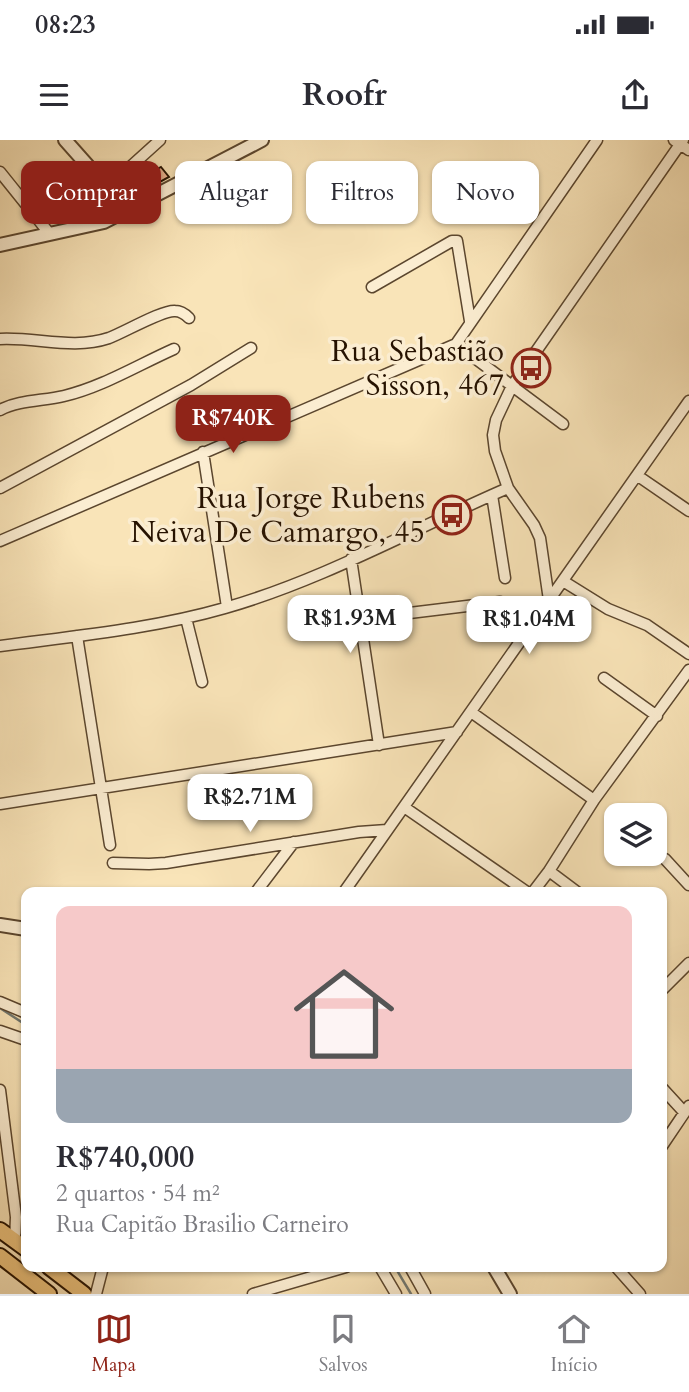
<!DOCTYPE html>
<html lang="pt">
<head>
<meta charset="utf-8">
<style>
	body { margin:0; font-family:Cardo,serif; background:#f2f2f3; color:#2b2b33; height:100vh; display:flex; flex-direction:column; font-size:26px; white-space:nowrap }
	* { box-sizing:border-box; margin:0 }
	p { font-size:23px; color:#7c7c81 }
	.icon { flex:none; width:38px; height:38px; fill:none; stroke:currentColor; stroke-width:2; stroke-linecap:round; stroke-linejoin:round }
	.map { position:relative; flex:1; overflow:hidden }
	.drawer { position:absolute; left:21px; top:747px; width:646px; height:385px; display:flex; flex-direction:column; background:#fff; border-radius:14px; box-shadow:0 2px 5px #0004 }
	.drawer>* { flex:none }
	.banner { position:absolute; left:21px; top:21px; width:648px; height:63px; display:flex; gap:14px }
	.tools { position:absolute; left:604px; top:663px; display:grid; gap:14px }
	.tools a { display:grid; place-items:center; width:63px; height:63px; border-radius:14px; background:#fff; box-shadow:0 2px 5px #0004; font-size:35px }
	.price { position:absolute; translate:-50% -60px; padding:0 16px; border-radius:14px; background:#fff; color:#222; font-size:23px; line-height:46px; filter:drop-shadow(0 2px 4px #0008) }
	.price::after { content:''; position:absolute; left:50%; top:42px; width:21px; height:16px; margin-left:-10px; background:inherit; clip-path:polygon(0 0,100% 0,50% 100%) }
	.price.selected { background:#8f2418; color:#fff }
	ul { padding:0; list-style:none }
	li { display:grid; align-content:center; gap:14px; height:371px; padding:0 35px }
	li+li { border-top:2px solid #e1e1e2 }
	li span { display:grid; place-items:center; height:217px; border-radius:14px; color:#555 }
	li>.icon { margin-inline-start:auto }
	span .icon { width:126px; height:126px; fill:#fffc; stroke-width:1 }
	li b { font-size:30px }
	.chip { padding:0 24px; border-radius:14px; background:#fff; box-shadow:0 2px 5px #0004; font-size:24px; line-height:63px }
	.chip.selected { background:#8f2418; color:#fff }
	.status { display:flex; justify-content:space-between; align-items:center; height:49px; padding:0 35px; background:#fff; direction:ltr }
	.status svg { height:19px; fill:currentColor }
	header { display:flex; justify-content:space-between; align-items:center; height:91px; padding:0 35px; background:#fff; font-size:32px; font-weight:600 }
	.tab-bar { display:flex; justify-content:space-around; align-items:center; height:98px; border-top:2px solid #e1e1e2; background:#fff; font-size:19px; color:#7c7c81 }
	.tab-bar a { display:grid; justify-items:center; gap:4px }
	.tab-bar .selected { color:#8f2418 }
	.map>svg:first-child { display:block }
</style>
</head>
<body>
<div class="status"><b>08:23</b><svg viewBox="0 0 49 12"><path d="M0 12V9h3v3zM5 12V6h3v6zM10 12V3h3v9zM15 12V0h3v12zM26 1h20v11H26zM47 4h2v5h-2z"/></svg></div>
<header><svg class="icon" aria-label="menu" viewBox="0 0 24 24"><path d="M4 6h16M4 12h16M4 18h16"/></svg>Roofr<svg class="icon" aria-label="share" viewBox="0 0 24 24"><path d="M12 15V3M7 8l5-5 5 5M5 13v7h14v-7"/></svg></header>
<div class="map">
<svg width="689" height="1154" viewBox="0 0 689 1154">
	<rect width="100%" height="100%" fill="#f9e4b8"/>
	<filter id="stains"><feTurbulence type="fractalNoise" baseFrequency=".00286" numOctaves="4"/><feColorMatrix values="0 0 0 0 .2 0 0 0 0 .09 0 0 0 0 .02 0 0 0 .5 -.17"/></filter>
	<radialGradient id="worn" r=".72"><stop offset=".6" stop-color="#630" stop-opacity="0"/><stop offset="1" stop-color="#630" stop-opacity=".3"/></radialGradient>
	<g fill="none" stroke-linecap="round" stroke-linejoin="round">
		<path stroke="#717870" stroke-width="2.5" d="M 0,868 L 26,885
			M 395,1127 L 411,1154"/>
	</g>
	<path fill="#ebb48f" stroke="#261200" stroke-width="2" d="M 161,27 L 169,37 L 138,54 L 131,54 L 127,46 Z"/>
	<g fill="none" stroke-linecap="round" stroke-linejoin="round">
		<defs>
			<path id="minor" d="M 674,0 L 689,10
				M 0,32 L 49,93
				M 108,47 L 160,0
				M 372,147 L 452,101 L 457,101 L 470,181
				M 0,199 C 37,197 73,210 109,198 C 125,192 162,170 175,171 C 181,171 185,174 189,178
				M 456,204 L 597,0
				M 456,204 L 563,284
				M 0,270 C 19,260 43,261 64,256 C 102,247 138,225 174,209
				M 203,312 L 227,467
				M 638,336 L 689,371
				M 0,348 L 191,245 L 251,208
				M 492,355 L 505,438
				M 0,401 L 456,204
				M 351,419 L 379,605
				M 563,441 L 608,469 L 647,485 L 689,514
				M 549,460 L 540,398 L 534,385 L 508,348 L 495,311 L 493,295 L 496,280 L 512,246 L 683,0
				M 186,478 L 202,542
				M 360,479 L 500,462
				M 77,496 L 110,705
				M 0,506 C 75,496 152,489 225,468 C 323,440 415,388 508,348
				M 604,538 L 657,576
				M 471,572 L 594,660
				M 0,664 L 457,592
				M 404,667 L 527,752
				M 665,719 L 689,745
				M 113,723 L 149,724 L 166,723 L 359,692 L 387,690
				M 549,731 L 577,752
				M 256,752 L 294,702
				M 344,752 L 689,261
				M 533,752 L 549,731 L 594,660 L 689,530
				M 662,850 L 689,823
				M 0,862 L 26,873
				M 0,891 L 26,900
				M 662,948 L 684,972
				M 0,950 L 16,1077 L 15,1101
				M 662,1006 L 689,966
				M 380,1127 L 396,1154
				M 410,1127 L 425,1154
				M 616,1127 L 640,1154
				M 96,1154 L 103,1127
				M 253,1154 L 346,1127"/>
			<path id="tertiary" d="M 65,0 L 128,71
				M 0,105 L 104,82 L 262,0
				M 0,785 L 26,789
				M 494,1127 L 510,1154"/>
			<path id="primary" d="M 0,1090 L 26,1109
				M 0,1116 L 49,1154
				M 49,1127 L 84,1154"/>
		</defs>
		<use href="#minor" stroke="#5b462e" stroke-width="13"/>
		<use href="#tertiary" stroke="#5b462e" stroke-width="16"/>
		<use href="#primary" stroke="#261200" stroke-width="18"/>
		<use href="#minor" stroke="#fbedd1" stroke-width="10"/>
		<use href="#tertiary" stroke="#fbedd1" stroke-width="12"/>
		<use href="#primary" stroke="#ecc27c" stroke-width="14"/>
	</g>
	<defs>
		<symbol id="bus-ring" viewBox="-11 -11 22 22"><circle r="9.5" fill="#fbedd1" stroke="#8f2418" stroke-width="1.5"/><path d="M-5-6H5V4H4V6H2V4H-2V6H-4V4H-5ZM-3.5-4V0h7V-4ZM-3.5 1.2v1.5H-2V1.2ZM2 1.2v1.5H3.5V1.2Z" fill="#8f2418"/></symbol>
	</defs>
	<g fill-rule="evenodd">
		<use href="#bus-ring" x="509" y="206" width="44" height="44"/>
		<use href="#bus-ring" x="430" y="353" width="44" height="44"/>
	</g>
	<g text-anchor="middle" stroke-width="7" stroke-linejoin="round" paint-order="stroke">
		<g font-size="30" fill="#261200" stroke="#fbedd1" text-anchor="end">
			<text x="504" y="221">Rua Sebastião<tspan x="504" dy="34">Sisson, 467</tspan></text>
			<text x="425" y="368">Rua Jorge Rubens<tspan x="425" dy="34">Neiva De Camargo, 45</tspan></text>
		</g>
	</g>
	<rect width="100%" height="100%" filter="url(#stains)"/>
	<rect width="100%" height="100%" fill="url(#worn)"/>
</svg>
<div class="tools">
<a><svg class="icon" aria-label="layers" viewBox="0 0 24 24"><path d="M12 4l9 5-9 5-9-5zM3 14l9 5 9-5"/></svg></a>
</div>
<b class="price selected" style="left:233px;top:315px">R$740K</b>
<b class="price" style="left:350px;top:515px">R$1.93M</b>
<b class="price" style="left:529px;top:516px">R$1.04M</b>
<b class="price" style="left:250px;top:694px">R$2.71M</b>
<div class="banner">
<a class="chip selected">Comprar</a>
<a class="chip">Alugar</a>
<a class="chip">Filtros</a>
<a class="chip">Novo</a>
</div>
<section class="drawer">
<ul>
<li><span style="background:linear-gradient(#f6c9c9 75%,#9aa5b1 0)"><svg class="icon" aria-label="home" viewBox="0 0 24 24"><path d="M3 11l9-7 9 7M6 9v11h12V9"/></svg></span><div><b>R$740,000</b><p>2 quartos · 54 m²</p><p>Rua Capitão Brasilio Carneiro</p></div></li>
</ul>
</section>
</div>
<nav class="tab-bar">
<a class="selected"><svg class="icon" aria-label="map" viewBox="0 0 24 24"><path d="M3 6l6-2 6 2 6-2v14l-6 2-6-2-6 2zM9 4v14M15 6v14"/></svg>Mapa</a>
<a><svg class="icon" aria-label="saved" viewBox="0 0 24 24"><path d="M7 4h10v16l-5-4-5 4z"/></svg>Salvos</a>
<a><svg class="icon" aria-label="home" viewBox="0 0 24 24"><path d="M3 11l9-7 9 7M6 9v11h12V9"/></svg>Início</a>
</nav>
</body>
</html>
